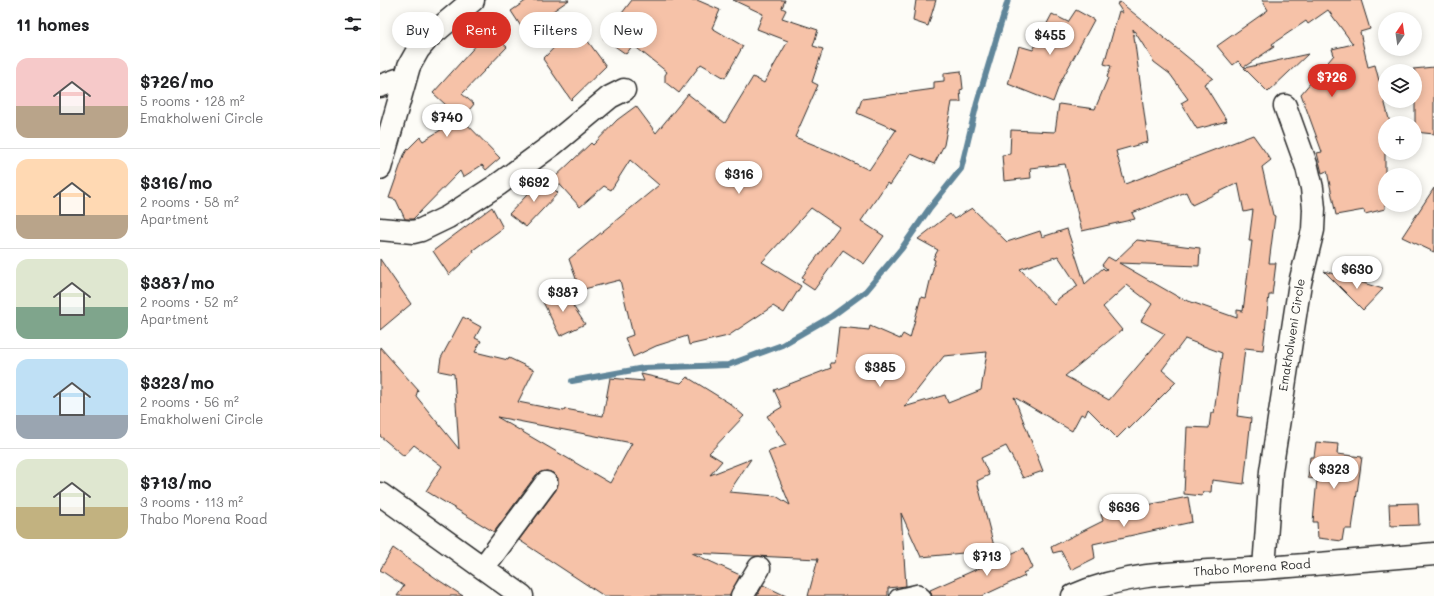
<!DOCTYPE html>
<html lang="en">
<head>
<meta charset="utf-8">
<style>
	body { margin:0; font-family:Mali,sans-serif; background:#f2f2f2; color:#202124; height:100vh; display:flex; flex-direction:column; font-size:15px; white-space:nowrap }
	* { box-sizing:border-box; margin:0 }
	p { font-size:13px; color:#757577 }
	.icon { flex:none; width:22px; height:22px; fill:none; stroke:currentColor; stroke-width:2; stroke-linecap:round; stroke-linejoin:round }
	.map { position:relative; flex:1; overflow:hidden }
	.details { display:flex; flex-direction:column; background:#fff; width:380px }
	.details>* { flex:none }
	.banner { position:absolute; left:12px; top:12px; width:380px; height:36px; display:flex; gap:8px }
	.needle { width:26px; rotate:13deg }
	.controls { position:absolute; left:998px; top:12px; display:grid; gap:8px }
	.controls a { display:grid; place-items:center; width:44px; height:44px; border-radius:50%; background:#fff; box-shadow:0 2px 10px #0003; font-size:20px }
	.price { position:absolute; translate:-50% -34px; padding:0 9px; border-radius:14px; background:#fff; color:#222; font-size:13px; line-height:26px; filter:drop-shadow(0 1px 2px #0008) }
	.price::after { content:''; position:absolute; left:50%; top:24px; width:12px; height:9px; margin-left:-6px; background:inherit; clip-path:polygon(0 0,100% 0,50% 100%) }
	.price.on { background:#d93025; color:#fff }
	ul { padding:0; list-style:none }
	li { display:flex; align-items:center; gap:12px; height:100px; padding:0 16px }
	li+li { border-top:1px solid #e0e0e0 }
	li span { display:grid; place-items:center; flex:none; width:112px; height:80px; border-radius:12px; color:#555 }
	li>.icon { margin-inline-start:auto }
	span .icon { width:48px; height:48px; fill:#fffc; stroke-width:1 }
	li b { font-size:17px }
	h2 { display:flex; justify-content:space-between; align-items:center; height:48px; padding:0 16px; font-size:17px }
	.tag { padding:0 14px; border-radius:18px; background:#fff; box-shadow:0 2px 10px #0003; font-size:14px; line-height:36px }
	.tag.on { background:#d93025; color:#fff }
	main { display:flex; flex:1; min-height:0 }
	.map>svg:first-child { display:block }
</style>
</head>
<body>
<main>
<section class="details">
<h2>11 homes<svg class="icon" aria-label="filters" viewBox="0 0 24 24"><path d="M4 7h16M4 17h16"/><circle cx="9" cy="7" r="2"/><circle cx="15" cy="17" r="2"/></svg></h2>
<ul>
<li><span style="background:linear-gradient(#f6c9c9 60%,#b9a48a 0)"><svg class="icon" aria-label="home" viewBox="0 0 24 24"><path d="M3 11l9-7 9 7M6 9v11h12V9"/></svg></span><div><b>$726/mo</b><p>5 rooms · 128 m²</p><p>Emakholweni Circle</p></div></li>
<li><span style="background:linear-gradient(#ffd9b3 70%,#b9a48a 0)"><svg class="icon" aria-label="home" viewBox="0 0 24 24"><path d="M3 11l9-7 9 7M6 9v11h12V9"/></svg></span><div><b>$316/mo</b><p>2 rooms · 58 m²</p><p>Apartment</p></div></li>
<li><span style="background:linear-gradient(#dfe7d0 60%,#7fa58c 0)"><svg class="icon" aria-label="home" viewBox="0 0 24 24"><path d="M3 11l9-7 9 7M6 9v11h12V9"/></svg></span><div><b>$387/mo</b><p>2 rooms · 52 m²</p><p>Apartment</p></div></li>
<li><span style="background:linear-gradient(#bfe0f5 70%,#9aa5b1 0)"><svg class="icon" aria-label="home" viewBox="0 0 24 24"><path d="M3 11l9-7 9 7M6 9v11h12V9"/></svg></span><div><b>$323/mo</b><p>2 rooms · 56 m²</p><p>Emakholweni Circle</p></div></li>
<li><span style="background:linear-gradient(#dfe7d0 60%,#c2b280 0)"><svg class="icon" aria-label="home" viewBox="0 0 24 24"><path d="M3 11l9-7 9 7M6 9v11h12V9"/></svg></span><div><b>$713/mo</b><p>3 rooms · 113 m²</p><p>Thabo Morena Road</p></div></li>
</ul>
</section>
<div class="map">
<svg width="1054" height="596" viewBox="0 0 1054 596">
	<rect width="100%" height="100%" fill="#fdfcf7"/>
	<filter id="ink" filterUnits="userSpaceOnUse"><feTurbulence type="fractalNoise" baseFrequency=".025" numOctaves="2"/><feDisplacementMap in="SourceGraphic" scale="8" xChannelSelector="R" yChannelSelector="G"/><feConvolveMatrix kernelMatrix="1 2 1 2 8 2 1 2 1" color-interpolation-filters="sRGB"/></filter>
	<g filter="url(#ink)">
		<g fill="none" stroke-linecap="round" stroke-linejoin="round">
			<path stroke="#60869a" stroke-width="6" d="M 192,381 L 264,368 L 348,365 L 402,345 L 452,316 L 486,291 L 522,248 L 549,209 L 581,169 L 597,103 L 628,0"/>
		</g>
		<path fill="#f6c2a8" stroke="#2b2b2b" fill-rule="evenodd" d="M 147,0 L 189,0 L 144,31 L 131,11 Z
			M 252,0 L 317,0 L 340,10 L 332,28 L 363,46 L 345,78 L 321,64 L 299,93 L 285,82 L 285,75 L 287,72 L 253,45 L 246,54 L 223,38 Z
			M 353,0 L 405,0 L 402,8 L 406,10 L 402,18 L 438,30 L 433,46 L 443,49 L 432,82 L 438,85 L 415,137 L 452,152 L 489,170 L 516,130 L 477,113 L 482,99 L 554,89 L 554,82 L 564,81 L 564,73 L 581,71 L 583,89 L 580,90 L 581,102 L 572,102 L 564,145 L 554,164 L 531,154 L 510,185 L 507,183 L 481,221 L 504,236 L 484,264 L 463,250 L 434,290 L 422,282 L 424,278 L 422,277 L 459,227 L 431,208 L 382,262 L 421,286 L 404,313 L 393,306 L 348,336 L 309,345 L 307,336 L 276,346 L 253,357 L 245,338 L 253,335 L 240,280 L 200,290 L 189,259 L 279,185 L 250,160 L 231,190 L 224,186 L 200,207 L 174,178 L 211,143 L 213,145 L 237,120 L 256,106 L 276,133 L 308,94 L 345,123 L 373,77 L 384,83 L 408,41 L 377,29 L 383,14 Z
			M 536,0 L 556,0 L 548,26 L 533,21 Z
			M 882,0 L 981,0 L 990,29 L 980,32 L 988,67 L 995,65 L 1010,123 L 1005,123 L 1005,209 L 985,214 L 984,210 L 956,215 L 947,171 L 942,173 L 937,153 L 942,152 L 921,94 L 954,55 L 952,49 L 973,44 L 948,10 L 928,24 L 926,21 L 892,44 L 894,47 L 864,67 L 858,61 L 853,65 L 837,46 L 888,10 Z
			M 740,2 L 833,78 L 824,84 L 847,121 L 817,129 L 801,103 L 808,99 L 790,74 L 774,62 L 753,29 L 768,142 L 736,151 L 745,184 L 873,135 L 891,160 L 882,167 L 893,215 L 895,216 L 889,263 L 896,263 L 892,295 L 889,295 L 883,350 L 865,348 L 857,416 L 871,418 L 864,484 L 832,480 L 831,492 L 823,492 L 822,496 L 804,494 L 807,427 L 829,428 L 831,413 L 834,413 L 842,353 L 805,339 L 782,370 L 796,382 L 749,429 L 748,427 L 737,438 L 708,409 L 705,416 L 701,414 L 692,431 L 634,397 L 663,471 L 643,478 L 626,446 L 601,458 L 609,475 L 597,481 L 615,550 L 541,557 L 521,513 L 526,586 L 508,588 L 508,596 L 428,596 L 438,559 L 312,553 L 360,575 L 350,596 L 224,596 L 139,540 L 176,490 L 178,484 L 178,478 L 173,473 L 167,471 L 161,472 L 156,475 L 114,532 L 46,491 L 62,466 L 34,445 L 24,456 L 0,436 L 0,347 L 38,390 L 36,396 L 79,449 L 74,374 L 59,371 L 61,358 L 83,317 L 101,327 L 95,338 L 101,341 L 95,352 L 128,360 L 129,358 L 154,370 L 138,402 L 184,411 L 185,409 L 223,416 L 230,378 L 264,381 L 261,374 L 301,383 L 307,377 L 349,403 L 364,416 L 329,453 L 342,461 L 330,475 L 371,459 L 349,492 L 396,496 L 410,505 L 388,452 L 406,445 L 387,416 L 402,407 L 394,390 L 451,368 L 450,363 L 455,363 L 459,327 L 489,330 L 490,326 L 520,339 L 523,334 L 530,338 L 541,297 L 546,298 L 555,260 L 553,259 L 558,250 L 538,239 L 570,214 L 574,219 L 592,208 L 627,242 L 660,231 L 662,237 L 687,229 L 705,284 L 723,268 L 725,270 L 727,269 L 722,265 L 728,257 L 735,261 L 757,240 L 820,248 L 819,266 L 739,263 L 800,298 L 857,318 L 857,310 L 863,311 L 872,241 L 869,241 L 873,210 L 864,212 L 858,183 L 812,205 L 806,192 L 752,213 L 755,219 L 702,231 L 685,164 L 650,168 L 651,178 L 624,181 L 622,155 L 630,154 L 631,130 L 675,132 L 679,104 L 715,109 L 728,78 L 727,77 L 731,66 L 724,64 L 739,11 L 743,13 L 737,4 ZM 678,256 L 698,286 L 679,298 L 674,305 L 640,269 ZM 747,285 L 772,304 L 761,321 L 785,334 L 729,400 L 685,376 L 742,330 L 723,307 ZM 607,352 L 601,390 L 568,403 L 565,395 L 524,407 L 564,356 ZM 117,417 L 252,443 L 230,483 Z
			M 696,10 L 714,20 L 680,83 L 673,102 L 628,84 L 639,46 L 653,50 L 672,14 L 688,22 Z
			M 196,25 L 226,66 L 191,100 L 163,59 Z
			M 109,31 L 127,47 L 82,94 L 94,104 L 82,119 L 120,158 L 106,170 L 102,165 L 83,177 L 80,171 L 33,219 L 25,219 L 16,200 L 9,198 L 24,155 L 27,150 L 40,137 L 43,141 L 80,118 L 53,93 Z
			M 928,54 L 888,92 L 864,68 Z
			M 1054,67 L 1054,134 L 1035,132 L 1035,71 L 1033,69 Z
			M 163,178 L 178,193 L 146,227 L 129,214 Z
			M 1054,188 L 1054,252 L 1022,237 Z
			M 112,207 L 123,228 L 93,250 L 94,252 L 69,275 L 53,251 Z
			M 0,259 L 31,304 L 0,330 Z
			M 944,271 L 1003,289 L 983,310 Z
			M 182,289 L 205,324 L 180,336 L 163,302 Z
			M 936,442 L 958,444 L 957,454 L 982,457 L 972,529 L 964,529 L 962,541 L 938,538 L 937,522 L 933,522 L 937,479 L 928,478 L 930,457 L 934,457 Z
			M 808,497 L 812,522 L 713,544 L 715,558 L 691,570 L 681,551 L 673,553 L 671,547 L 723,521 L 721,514 Z
			M 1038,503 L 1039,525 L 1010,526 L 1009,504 Z
			M 13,548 L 60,581 L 83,596 L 17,596 L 24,586 L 0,570 Z
			M 644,548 L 653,568 L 643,573 L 645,576 L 602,596 L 552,596 L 550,590 Z
			M 383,585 L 406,596 L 377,596 Z"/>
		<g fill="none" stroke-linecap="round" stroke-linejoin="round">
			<defs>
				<path id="lane" d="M 517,596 L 538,591 L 544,596"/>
				<path id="street" d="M 0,86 L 17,80 L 25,80
					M 0,168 L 29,66 L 38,50 L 48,38 L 93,0
					M 0,229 L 33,232 L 41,230 L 68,217 L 119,184 L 172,145 L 230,97 L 244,90
					M 0,494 L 142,596
					M 103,568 L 166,483
					M 884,568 L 891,471 L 920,283 L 933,230 L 934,209 L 932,188 L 927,167 L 905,106
					M 362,596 L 379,568
					M 693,596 C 754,569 819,573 884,568 C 941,564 997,559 1054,554"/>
			</defs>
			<use href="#lane" stroke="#2b2b2b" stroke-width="16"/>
			<use href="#street" stroke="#2b2b2b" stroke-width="25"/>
			<use href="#lane" stroke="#fdfcf7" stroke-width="13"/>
			<use href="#street" stroke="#fdfcf7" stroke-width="22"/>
		</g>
	</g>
	<g text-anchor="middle" stroke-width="3.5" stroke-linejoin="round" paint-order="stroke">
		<g font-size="12" fill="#2b2b2b" stroke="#fdfcf7">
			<text transform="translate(912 335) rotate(-81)" y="4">Emakholweni Circle</text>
			<text transform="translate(872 568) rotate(-4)" y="4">Thabo Morena Road</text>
		</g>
	</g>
</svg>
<div class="controls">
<a><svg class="needle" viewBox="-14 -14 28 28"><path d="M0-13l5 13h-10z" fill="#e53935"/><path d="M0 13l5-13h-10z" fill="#757577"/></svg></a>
<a><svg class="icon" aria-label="layers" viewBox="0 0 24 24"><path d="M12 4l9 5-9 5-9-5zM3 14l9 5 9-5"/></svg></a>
<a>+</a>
<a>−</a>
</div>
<b class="price" style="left:670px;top:56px">$455</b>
<b class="price on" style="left:952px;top:98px">$726</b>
<b class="price" style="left:67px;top:138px">$740</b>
<b class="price" style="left:359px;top:195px">$316</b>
<b class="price" style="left:154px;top:203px">$692</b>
<b class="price" style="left:977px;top:290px">$630</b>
<b class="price" style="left:183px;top:313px">$387</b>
<b class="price" style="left:500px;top:388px">$385</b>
<b class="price" style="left:954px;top:490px">$323</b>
<b class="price" style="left:744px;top:528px">$636</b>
<b class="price" style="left:607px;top:577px">$713</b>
<div class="banner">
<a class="tag">Buy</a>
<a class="tag on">Rent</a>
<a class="tag">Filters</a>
<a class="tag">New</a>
</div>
</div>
</main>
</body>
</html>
